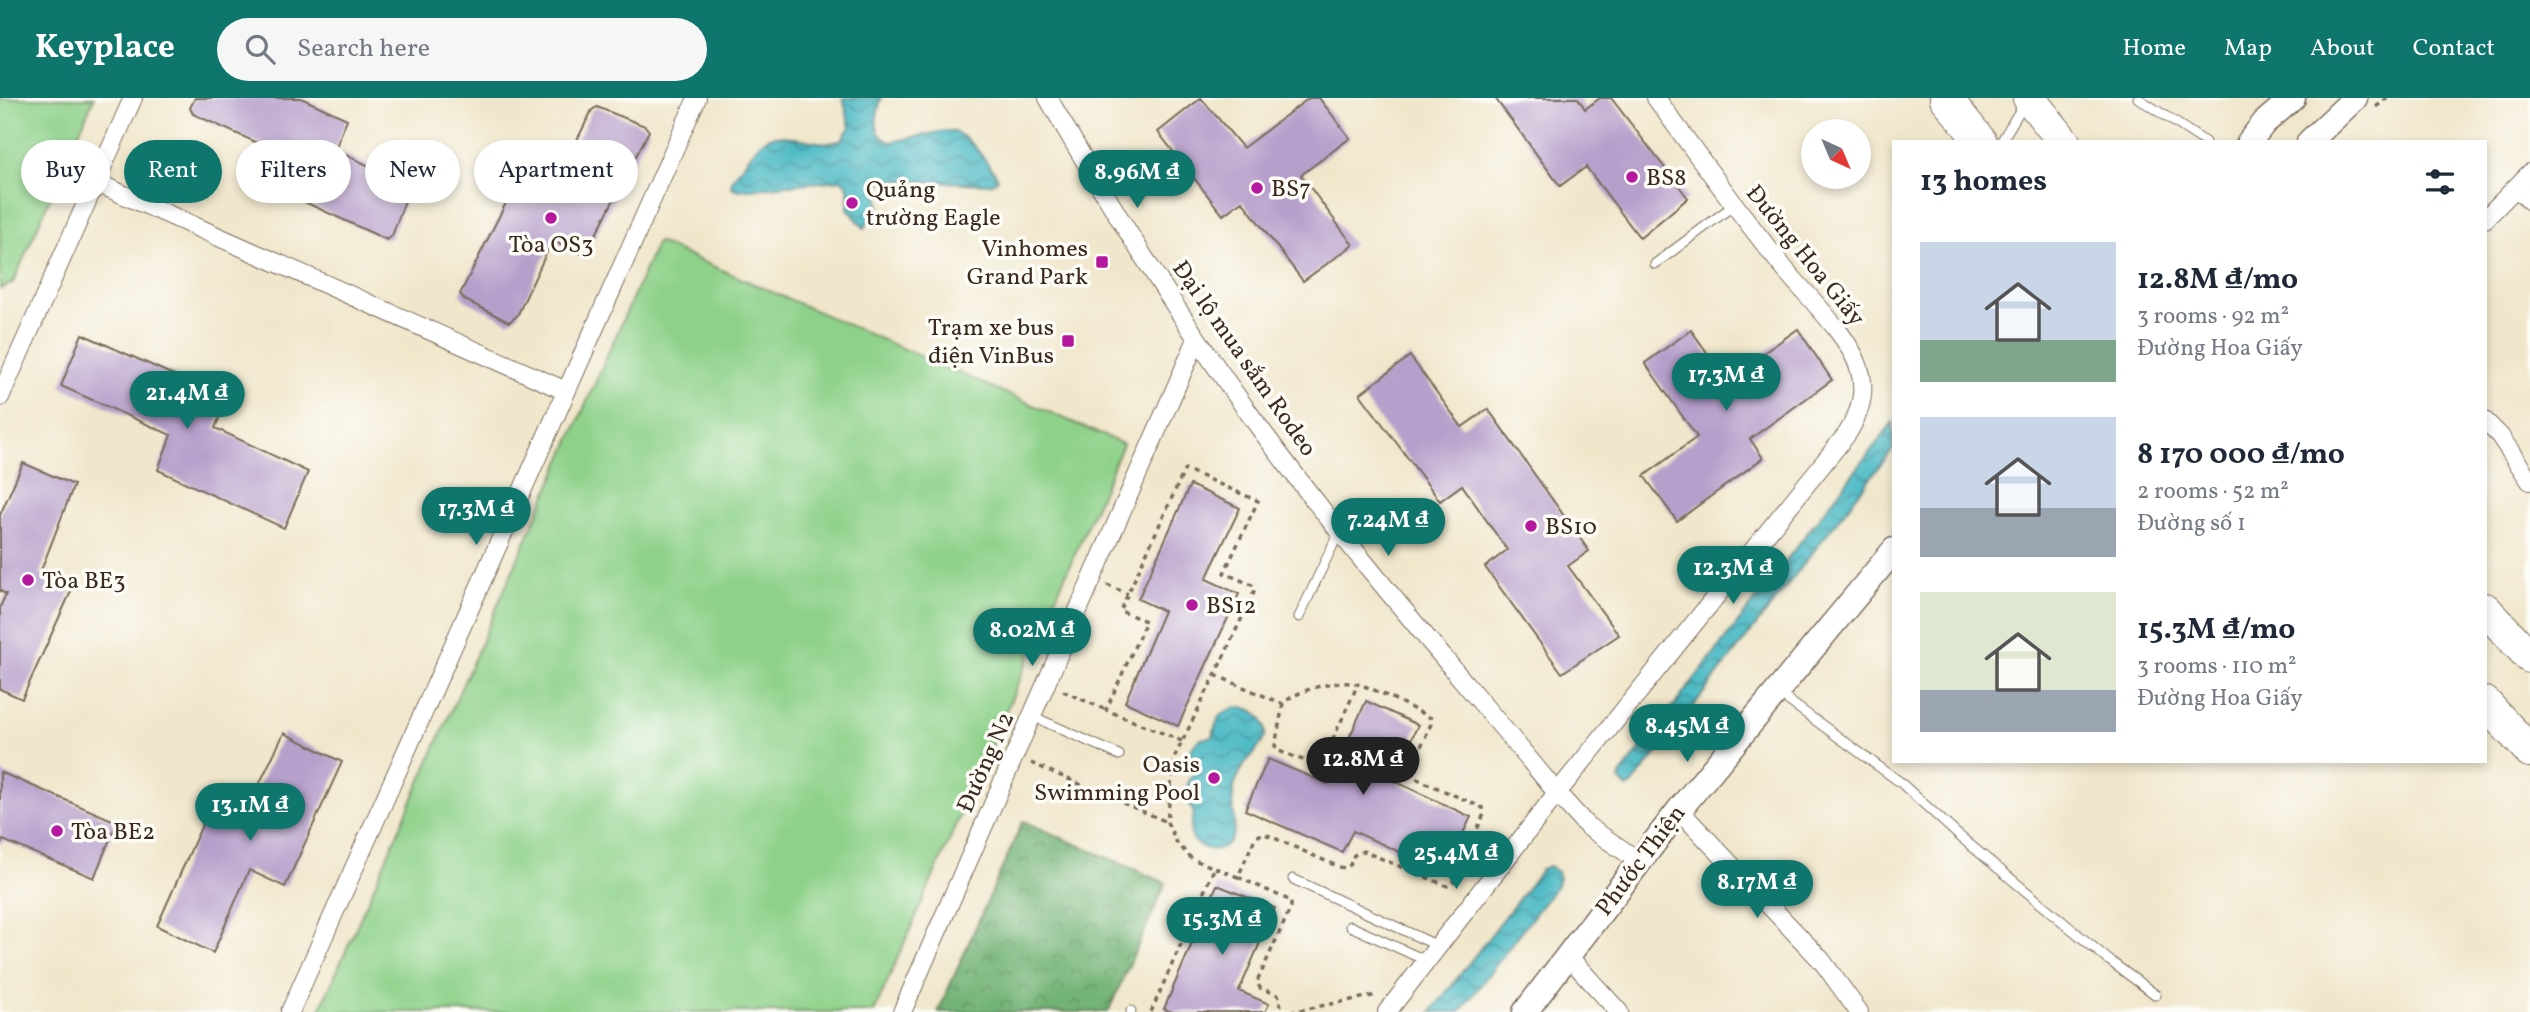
<!DOCTYPE html>
<html lang="en">
<head>
<meta charset="utf-8">
<style>
	body { margin:0; font-family:Vollkorn,serif; background:#f6f6f7; color:#1f2937; height:100vh; display:flex; flex-direction:column; font-size:26px; white-space:nowrap }
	* { box-sizing:border-box; margin:0 }
	p { font-size:23px; color:#747a83 }
	.icon { flex:none; width:38px; height:38px; fill:none; stroke:currentColor; stroke-width:2; stroke-linecap:round; stroke-linejoin:round }
	.map { position:relative; flex:1; overflow:hidden }
	.sheet { position:absolute; left:1892px; top:42px; width:595px; height:623px; display:flex; flex-direction:column; background:#fff; border-radius:0px; box-shadow:0 4px 10px #0003 }
	.sheet>* { flex:none }
	.banner { position:absolute; left:21px; top:42px; width:665px; height:63px; display:flex; gap:14px }
	.needle { width:46px; rotate:136deg }
	.controls { position:absolute; left:1801px; top:21px; display:grid; gap:14px }
	.controls a { display:grid; place-items:center; width:70px; height:70px; border-radius:50%; background:#fff; box-shadow:0 4px 10px #0003; font-size:35px }
	.price { position:absolute; translate:-50% -60px; padding:0 16px; border-radius:24px; background:#0f766e; color:#fff; font-size:23px; line-height:46px; filter:drop-shadow(0 2px 4px #0008) }
	.price::after { content:''; position:absolute; left:50%; top:42px; width:21px; height:16px; margin-left:-10px; background:inherit; clip-path:polygon(0 0,100% 0,50% 100%) }
	.price.selected { background:#222; color:#fff }
	ul { padding:0; list-style:none }
	li { display:flex; align-items:center; gap:21px; height:175px; padding:0 28px }
	li span { display:grid; place-items:center; flex:none; width:196px; height:140px; border-radius:0px; color:#555 }
	li>.icon { margin-inline-start:auto }
	span .icon { width:84px; height:84px; fill:#fffc; stroke-width:1 }
	li b { font-size:30px }
	h2 { display:flex; justify-content:space-between; align-items:center; height:84px; padding:0 28px; font-size:30px }
	.pill { padding:0 24px; border-radius:32px; background:#fff; box-shadow:0 4px 10px #0003; font-size:24px; line-height:63px }
	.pill.selected { background:#0f766e; color:#fff }
	header { display:flex; align-items:center; gap:42px; box-sizing:border-box; height:98px; padding:0 35px; background:#0f766e; color:#fff }
	header strong { font-size:33px }
	nav { display:flex; gap:38px; margin-inline-start:auto; font-size:24px }
	.search { width:490px; height:63px; background:#f6f6f7; display:flex; align-items:center; gap:18px; box-sizing:border-box; padding:0 24px; border-radius:38px; color:#747a83; font-size:26px }
	.map>svg:first-child { display:block }
</style>
</head>
<body>
<header>
<strong>Keyplace</strong>
<div class="search"><svg class="icon" aria-label="search" viewBox="0 0 24 24"><circle cx="10" cy="10" r="6"/><path d="M15 15l6 6"/></svg>Search here</div>
<nav><a>Home</a><a>Map</a><a>About</a><a>Contact</a></nav>
</header>
<div class="map">
<svg width="2530" height="914" viewBox="0 0 2530 914">
	<defs>
		<pattern id="forest-crowns" width="20" height="18" patternUnits="userSpaceOnUse" patternTransform="scale(1.75)"><rect width="20" height="18" fill="#72b376"/><path d="M2 6a3 3 0 1 1 6 0M12 15a3 3 0 1 1 6 0" fill="none" stroke="#5f9260"/></pattern>
		<pattern id="water-waves" width="16" height="10" patternUnits="userSpaceOnUse" patternTransform="scale(1.75)"><rect width="16" height="10" fill="#4cbac5"/><path d="M0 5q4-4 8 0t8 0" fill="none" stroke="#40979f"/></pattern>
	</defs>
	<rect width="100%" height="100%" fill="#fdfcf7"/>
	<filter id="ink" filterUnits="userSpaceOnUse"><feTurbulence type="fractalNoise" baseFrequency=".0143" numOctaves="2"/><feDisplacementMap in="SourceGraphic" scale="14" xChannelSelector="R" yChannelSelector="G"/><feConvolveMatrix kernelMatrix="1 2 1 2 8 2 1 2 1" color-interpolation-filters="sRGB"/></filter>
	<filter id="wash" filterUnits="userSpaceOnUse"><feTurbulence type="fractalNoise" baseFrequency=".00686" numOctaves="4" result="noise"/><feDisplacementMap in="SourceGraphic" scale="28" xChannelSelector="R" yChannelSelector="G"/><feGaussianBlur stdDeviation="1.57" result="paint"/><feColorMatrix in="noise" values="0 0 0 0 0 0 0 0 0 0 0 0 0 0 0 0 0 1.4 0 .05"/><feComposite in="paint" operator="in"/></filter>
	<g filter="url(#wash)">
		<rect width="100%" height="100%" fill="#f0e6cb"/>
		<path fill="#8ed18a" stroke="#647e54" stroke-width="2" d="M 0,0 L 94,0 L 13,185 L 0,191 Z
			M 657,144 L 1123,346 L 874,914 L 319,914 Z"/>
		<path fill="url(#forest-crowns)" stroke="#566e4a" stroke-width="2" d="M 1023,723 L 1166,785 L 1108,914 L 938,914 Z"/>
		<path fill="url(#water-waves)" stroke="#447272" stroke-width="2" d="M 843,0 L 881,0 C 877,17 870,36 890,44 L 945,33 C 967,31 983,61 996,76 L 997,82 L 990,86 L 884,82 L 878,88 L 879,110 L 864,130 L 848,111 L 848,88 L 842,82 L 739,92 L 731,89 C 731,80 739,73 744,66 C 750,58 757,46 766,41 C 785,30 819,52 841,42 L 850,29 Z
			M 1893,324 L 1893,351 L 1632,687 L 1627,690 L 1619,682 L 1621,676 Z
			M 1238,609 C 1247,609 1255,612 1261,620 C 1274,641 1255,651 1245,666 C 1240,673 1236,682 1234,690 C 1229,707 1240,729 1230,743 C 1220,757 1196,753 1191,736 C 1189,729 1192,723 1194,716 L 1184,695 L 1193,675 L 1189,655 L 1198,642 L 1213,638 C 1216,622 1220,613 1238,609 Z
			M 1549,768 L 1557,774 L 1559,780 L 1557,787 L 1460,914 L 1431,914 L 1542,771 Z"/>
		<g id="blocks">
			<path fill="#b69fcb" d="M 195,0 L 301,0 L 347,21 L 335,52 L 406,85 L 410,89 L 392,138 L 387,142 L 285,95 L 280,87 L 291,60 L 193,16 L 190,10 Z
				M 1201,0 L 1243,50 L 1309,0 L 1319,0 L 1350,40 L 1301,77 L 1353,147 L 1303,183 L 1242,103 L 1223,117 L 1158,34 Z
				M 1495,0 L 1578,0 L 1585,11 L 1600,0 L 1611,0 L 1688,100 L 1640,140 L 1586,69 L 1560,88 Z
				M 597,9 L 645,28 L 649,33 L 589,150 L 582,156 L 552,143 L 517,218 L 509,224 L 465,202 L 460,196 L 517,83 L 550,96 L 592,12 Z
				M 1798,231 L 1832,282 L 1750,341 L 1763,360 L 1677,423 L 1644,378 L 1697,339 L 1645,265 L 1691,232 L 1726,281 Z
				M 82,236 L 227,301 L 215,330 L 308,374 L 284,430 L 158,372 L 171,337 L 61,288 Z
				M 1410,258 L 1462,329 L 1488,311 L 1589,453 L 1568,468 L 1619,537 L 1562,575 L 1485,469 L 1507,452 L 1462,387 L 1440,403 L 1360,296 Z
				M 23,365 L 74,387 L 40,475 L 73,489 L 22,601 L 0,591 L 0,509 L 6,496 L 0,493 L 0,417 Z
				M 1190,387 L 1240,410 L 1206,481 L 1239,496 L 1178,628 L 1125,604 L 1164,513 L 1138,501 Z
				M 1366,603 L 1418,627 L 1392,682 L 1471,719 L 1444,774 L 1353,733 L 1342,754 L 1245,712 L 1268,661 L 1328,686 Z
				M 284,635 L 342,664 L 285,789 L 249,772 L 213,855 L 157,828 L 209,711 L 241,724 Z
				M 0,674 L 117,724 L 94,780 L 3,742 L 0,749 Z
				M 1217,787 L 1275,810 L 1239,893 L 1269,906 L 1265,914 L 1172,914 L 1164,911 Z"/>
		</g>
	</g>
	<g filter="url(#ink)">
		<use href="#blocks" fill-opacity="0" stroke="#7a6c5b" stroke-width="2"/>
		<g fill="none" stroke-linecap="round" stroke-linejoin="round">
			<defs>
				<path id="lane" d="M 2138,0 L 2205,44
					M 2001,44 L 2025,4
					M 1655,166 L 1734,107
					M 1299,519 L 1340,432
					M 1778,595 L 1900,684 L 1957,736 L 2110,863 L 2156,897
					M 1032,618 L 1119,657
					M 1293,781 L 1438,848
					M 1350,828 L 1427,863
					M 1131,914 L 1131,913"/>
				<path id="street" d="M 1048,0 C 1113,113 1182,224 1259,329 C 1352,456 1457,574 1557,695 L 1587,728 L 1639,763
					M 95,84 L 566,293
					M 2516,89 L 2530,103
					M 2485,121 L 2530,75
					M 0,299 L 133,0
					M 2485,323 L 2500,338 L 2530,383
					M 1679,712 L 1822,863 L 1859,914
					M 1568,858 L 1619,914
					M 290,914 L 697,0
					M 902,914 L 1197,241
					M 1387,914 L 1557,695 L 1847,336 C 1860,315 1867,294 1859,270 C 1849,237 1804,195 1782,168 C 1738,113 1697,57 1656,0"/>
				<path id="secondary" d="M 2249,44 L 2264,25 L 2293,0
					M 2309,44 L 2355,0
					M 1525,914 L 1679,712 L 1894,452"/>
				<path id="highway" d="M 1946,0 L 1981,44
					M 2029,0 L 2064,44
					M 2485,511 L 2530,559
					M 2485,605 L 2530,653"/>
			</defs>
			<use href="#lane" stroke="#7a6c5b" stroke-width="11"/>
			<use href="#street" stroke="#7a6c5b" stroke-width="20"/>
			<use href="#secondary" stroke="#7a6c5b" stroke-width="27"/>
			<use href="#highway" stroke="#7a6c5b" stroke-width="34"/>
			<path stroke="#7a6c5b" stroke-width="3.5" stroke-dasharray="5 5" stroke-linecap="butt" d="M 2376,9 L 2387,0
				M 1107,487 L 1128,496
				M 1215,577 L 1283,606 C 1297,591 1341,580 1361,587 C 1385,595 1408,609 1431,620 L 1431,626 L 1412,669 L 1415,680 L 1483,710 L 1484,716 L 1453,785 L 1447,788 L 1363,753 L 1354,757 L 1350,767 L 1345,770 L 1339,769 L 1263,735 L 1255,740 L 1238,779 L 1192,761 L 1177,745 L 1167,724 L 1174,660 Z
				M 1063,593 L 1106,612
				M 1283,606 L 1275,648 L 1279,653 L 1316,667 L 1323,663 L 1358,586
				M 1182,643 L 1106,612 L 1146,523 L 1120,513 L 1185,371 L 1258,403 L 1224,475 L 1252,487 L 1255,492 L 1215,577
				M 1031,665 L 1167,724
				M 1238,779 L 1291,803 L 1291,809 L 1257,884 L 1260,890 L 1278,897 L 1281,901 L 1278,914
				M 1151,914 L 1214,771
				M 1290,914 L 1377,897"/>
			<use href="#lane" stroke="#fff" stroke-width="9"/>
			<use href="#street" stroke="#fff" stroke-width="18"/>
			<use href="#secondary" stroke="#fff" stroke-width="24"/>
			<use href="#highway" stroke="#fff" stroke-width="32"/>
		</g>
	</g>
	<g fill="#b5179e" stroke="#fdfcf7" stroke-width="2.5">
		<circle cx="1632" cy="79" r="7"/>
		<circle cx="1257" cy="90" r="7"/>
		<circle cx="852" cy="105" r="7"/>
		<circle cx="551" cy="120" r="7"/>
		<rect x="1095" y="157" width="14" height="14" rx="3.5"/>
		<rect x="1061" y="236" width="14" height="14" rx="3.5"/>
		<circle cx="1531" cy="428" r="7"/>
		<circle cx="28" cy="482" r="7"/>
		<circle cx="1192" cy="507" r="7"/>
		<circle cx="1214" cy="680" r="7"/>
		<circle cx="57" cy="733" r="7"/>
	</g>
	<g text-anchor="middle" stroke-width="7" stroke-linejoin="round" paint-order="stroke">
		<g font-size="24" fill="#3b2a1e" stroke="#fdfcf7" text-anchor="start">
			<text x="1646" y="87">BS8</text>
			<text x="1271" y="98">BS7</text>
			<text x="866" y="99">Quảng<tspan x="866" dy="28">trường Eagle</tspan></text>
			<text x="551" y="154" text-anchor="middle">Tòa OS3</text>
			<text x="1088" y="158" text-anchor="end">Vinhomes<tspan x="1088" dy="28">Grand Park</tspan></text>
			<text x="1054" y="237" text-anchor="end">Trạm xe bus<tspan x="1054" dy="28">điện VinBus</tspan></text>
			<text x="1545" y="436">BS10</text>
			<text x="42" y="490">Tòa BE3</text>
			<text x="1206" y="515">BS12</text>
			<text x="1200" y="674" text-anchor="end">Oasis<tspan x="1200" dy="28">Swimming Pool</tspan></text>
			<text x="71" y="741">Tòa BE2</text>
		</g>
		<g font-size="24" fill="#3b2a1e" stroke="#fdfcf7">
			<text transform="translate(1806 157) rotate(51)" y="8">Đường Hoa Giấy</text>
			<text transform="translate(1245 260) rotate(55)" y="8">Đại lộ mua sắm Rodeo</text>
			<text transform="translate(985 664) rotate(-66)" y="8">Đường N2</text>
			<text transform="translate(1640 762) rotate(-53)" y="8">Phước Thiện</text>
		</g>
	</g>
</svg>
<div class="controls">
<a><svg class="needle" viewBox="-14 -14 28 28"><path d="M0-13l5 13h-10z" fill="#e53935"/><path d="M0 13l5-13h-10z" fill="#747a83"/></svg></a>
</div>
<b class="price" style="left:1137px;top:112px">8.96M ₫</b>
<b class="price" style="left:1726px;top:315px">17.3M ₫</b>
<b class="price" style="left:187px;top:333px">21.4M ₫</b>
<b class="price" style="left:476px;top:449px">17.3M ₫</b>
<b class="price" style="left:1388px;top:460px">7.24M ₫</b>
<b class="price" style="left:1733px;top:508px">12.3M ₫</b>
<b class="price" style="left:1032px;top:570px">8.02M ₫</b>
<b class="price" style="left:1687px;top:666px">8.45M ₫</b>
<b class="price selected" style="left:1363px;top:699px">12.8M ₫</b>
<b class="price" style="left:250px;top:745px">13.1M ₫</b>
<b class="price" style="left:1456px;top:793px">25.4M ₫</b>
<b class="price" style="left:1757px;top:822px">8.17M ₫</b>
<b class="price" style="left:1222px;top:859px">15.3M ₫</b>
<div class="banner">
<a class="pill">Buy</a>
<a class="pill selected">Rent</a>
<a class="pill">Filters</a>
<a class="pill">New</a>
<a class="pill">Apartment</a>
</div>
<section class="sheet">
<h2>13 homes<svg class="icon" aria-label="filters" viewBox="0 0 24 24"><path d="M4 7h16M4 17h16"/><circle cx="9" cy="7" r="2"/><circle cx="15" cy="17" r="2"/></svg></h2>
<ul>
<li><span style="background:linear-gradient(#c9d6e8 70%,#7fa58c 0)"><svg class="icon" aria-label="home" viewBox="0 0 24 24"><path d="M3 11l9-7 9 7M6 9v11h12V9"/></svg></span><div><b>12.8M ₫/mo</b><p>3 rooms · 92 m²</p><p>Đường Hoa Giấy</p></div></li>
<li><span style="background:linear-gradient(#c9d6e8 65%,#9aa5b1 0)"><svg class="icon" aria-label="home" viewBox="0 0 24 24"><path d="M3 11l9-7 9 7M6 9v11h12V9"/></svg></span><div><b>8 170 000 ₫/mo</b><p>2 rooms · 52 m²</p><p>Đường số 1</p></div></li>
<li><span style="background:linear-gradient(#dfe7d0 70%,#9aa5b1 0)"><svg class="icon" aria-label="home" viewBox="0 0 24 24"><path d="M3 11l9-7 9 7M6 9v11h12V9"/></svg></span><div><b>15.3M ₫/mo</b><p>3 rooms · 110 m²</p><p>Đường Hoa Giấy</p></div></li>
</ul>
</section>
</div>
</body>
</html>
